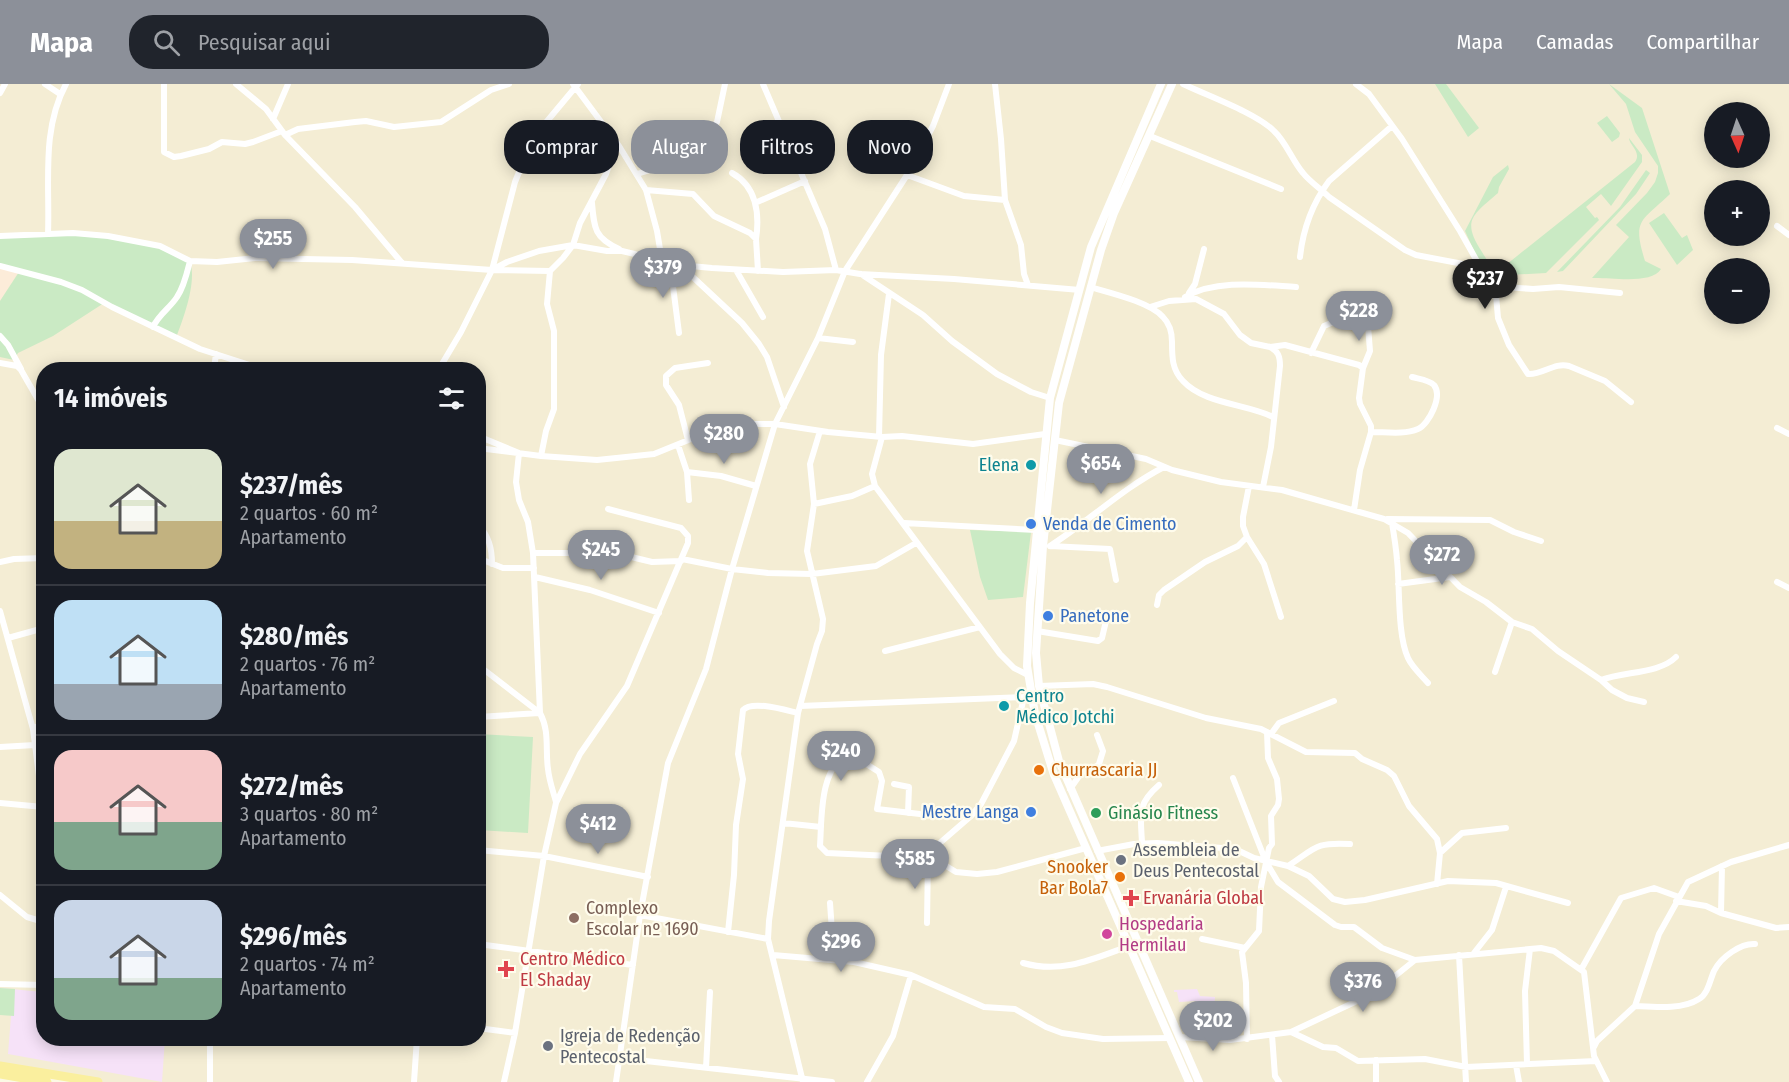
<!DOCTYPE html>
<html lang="pt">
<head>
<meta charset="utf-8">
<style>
	body { margin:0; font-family:"Fira Sans Condensed",sans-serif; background:#20242c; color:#f1f3f6; height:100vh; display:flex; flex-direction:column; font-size:22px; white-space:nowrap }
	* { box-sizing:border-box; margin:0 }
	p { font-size:20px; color:#9ea1a6 }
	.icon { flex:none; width:33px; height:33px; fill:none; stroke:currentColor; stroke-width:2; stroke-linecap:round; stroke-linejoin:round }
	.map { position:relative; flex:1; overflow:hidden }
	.panel { position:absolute; left:36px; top:278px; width:450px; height:684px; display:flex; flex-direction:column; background:#171b24; border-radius:24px; box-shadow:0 3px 15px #0003 }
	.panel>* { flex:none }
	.top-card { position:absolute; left:504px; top:36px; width:570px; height:54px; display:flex; gap:12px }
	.needle { width:39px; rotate:177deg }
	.fabs { position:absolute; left:1704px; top:18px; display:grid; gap:12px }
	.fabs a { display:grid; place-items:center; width:66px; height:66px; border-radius:50%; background:#171b24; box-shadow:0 3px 15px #0003; font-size:30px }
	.price { position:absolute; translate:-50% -51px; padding:0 14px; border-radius:21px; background:#8c9099; color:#fff; font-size:20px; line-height:39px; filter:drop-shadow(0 2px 3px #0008) }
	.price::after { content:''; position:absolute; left:50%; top:36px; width:18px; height:14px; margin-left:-9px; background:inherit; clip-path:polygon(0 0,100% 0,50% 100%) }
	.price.current { background:#222; color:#fff }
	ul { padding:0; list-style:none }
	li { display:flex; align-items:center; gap:18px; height:150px; padding:0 18px }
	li+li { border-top:2px solid #363941 }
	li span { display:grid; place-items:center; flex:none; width:168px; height:120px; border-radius:18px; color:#555 }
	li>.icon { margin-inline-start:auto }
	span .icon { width:72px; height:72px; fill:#fffc; stroke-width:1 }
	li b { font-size:26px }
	h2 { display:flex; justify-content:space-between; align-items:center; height:72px; padding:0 18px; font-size:26px }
	.pill { padding:0 21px; border-radius:24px; background:#171b24; box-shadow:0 3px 15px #0003; font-size:21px; line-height:54px }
	.pill.current { background:#8c9099; color:#fff }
	header { display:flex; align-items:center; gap:36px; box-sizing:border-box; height:84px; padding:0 30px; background:#8c9099; color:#fff }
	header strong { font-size:28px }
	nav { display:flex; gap:33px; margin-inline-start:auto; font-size:21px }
	.search { width:420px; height:54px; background:#20242c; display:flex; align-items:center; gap:15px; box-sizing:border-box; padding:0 21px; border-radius:24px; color:#9ea1a6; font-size:22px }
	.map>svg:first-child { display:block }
</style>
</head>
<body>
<header>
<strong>Mapa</strong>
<div class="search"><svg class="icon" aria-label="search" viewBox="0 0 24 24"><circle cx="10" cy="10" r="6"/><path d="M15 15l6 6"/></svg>Pesquisar aqui</div>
<nav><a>Mapa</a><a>Camadas</a><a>Compartilhar</a></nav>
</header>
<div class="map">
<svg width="1789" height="998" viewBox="0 0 1789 998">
	<rect width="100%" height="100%" fill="#fcf9e5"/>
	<path fill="#f4edd4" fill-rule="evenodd" d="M 0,0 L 1789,0 L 1789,998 L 98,998 L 0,982 ZM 1714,28 L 1760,28 L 1760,74 L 1714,74 ZM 1714,106 L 1760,106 L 1760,152 L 1714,152 ZM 1714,184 L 1760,184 L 1760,230 L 1714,230 ZM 44,285 L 478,285 L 478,954 L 44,954 Z"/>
	<path fill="#fcecd9" d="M 0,182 L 19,187 L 0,217 Z"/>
	<path fill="#f6e2f8" d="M 0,904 L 43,908 L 44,954 L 165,954 L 162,998 L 8,970 L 11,932 Z
		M 1197,905 L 1200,912 L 1215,913 L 1214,927 L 1197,924 L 1196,917 L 1179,918 L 1177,908 L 1174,908 L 1174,906 Z"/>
	<path fill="#caeac4" d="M 1435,0 L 1446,0 L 1479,44 L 1468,53 Z
		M 1609,0 L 1642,24 L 1670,110 C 1641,138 1632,135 1645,177 L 1661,185 C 1652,201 1609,193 1592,194 L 1629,153 L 1616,141 L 1647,109 L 1655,98 L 1658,89 L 1658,82 L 1635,48 L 1626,20 Z
		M 1607,32 L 1620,49 L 1619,53 L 1612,58 L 1597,39 Z
		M 1629,54 L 1642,71 L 1642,78 L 1611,122 L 1601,110 L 1586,123 L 1595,134 L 1597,133 L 1599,136 L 1546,189 L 1509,191 L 1502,184 L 1635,78 C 1642,68 1629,61 1629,54 Z
		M 1508,81 L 1509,85 L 1499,103 L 1498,109 C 1473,131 1461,136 1482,168 C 1488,178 1494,187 1503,195 L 1500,199 L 1482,184 L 1465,147 L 1493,93 Z
		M 1646,86 L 1650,89 L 1636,110 L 1563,187 L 1557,188 L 1620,123 Z
		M 1664,129 L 1682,154 L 1687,151 L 1693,166 L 1677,181 L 1649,139 Z
		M 73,149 L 160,162 L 190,177 C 197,198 184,233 176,254 L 104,219 L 53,252 L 18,269 L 14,276 L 0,273 L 0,217 L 19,188 L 0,182 L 0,152 Z
		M 970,446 L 1031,448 L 1023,513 L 988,516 L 980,493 Z
		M 478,650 L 533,653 L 528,749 L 479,746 Z
		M 0,904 L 15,905 L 14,932 L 0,931 Z"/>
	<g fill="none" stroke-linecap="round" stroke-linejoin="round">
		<path stroke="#fff" stroke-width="6" d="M 45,0 L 60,10
			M 164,0 L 164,68 L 174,73 L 181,72 L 209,65 L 222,58 L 245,60 L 253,58 L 282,47
			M 236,0 L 266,25 L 285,51 L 355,123 L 402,179
			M 573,0 L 619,62 L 646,106 L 657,147 L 662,177
			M 763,0 L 825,145 L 836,186
			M 995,0 L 1001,55 L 1005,116 L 1021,161 L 1024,190 L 1028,201
			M 1183,0 C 1208,12 1256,29 1274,47 C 1286,58 1292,76 1303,89 C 1310,98 1321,105 1329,113 L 1405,166 L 1416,171 L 1479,183
			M 1356,0 L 1369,10 L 1402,55 L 1460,147 L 1496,211 L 1498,234 L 1509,261 L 1528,290 C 1543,291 1554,278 1569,282 L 1605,297 L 1631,318
			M 0,9 L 5,0
			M 273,35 L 288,0
			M 285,51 L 298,45 L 355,38 L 366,37 L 394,43 L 441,38 L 491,6 L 509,0
			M 1150,52 L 1281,105
			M 732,89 C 756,102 760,129 756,155
			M 637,90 L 676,78 L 691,62 L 705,53 L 717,38 L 725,0
			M 907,91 L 964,112 L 1005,116
			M 646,106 L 693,110 L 714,132 L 750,149 L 756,155 L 758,187
			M 592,119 C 594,145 595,154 619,165
			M 755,119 L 805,97
			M 1777,142 L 1789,151
			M 48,150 C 50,100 41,46 66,0
			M 0,152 L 73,149 L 108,152 L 160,162 L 190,177 L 217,178 L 255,174 L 352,176 L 492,186 L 550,187
			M 1300,173 C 1303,145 1312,120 1329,97 L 1392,42
			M 670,179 L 679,249
			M 680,181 L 742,239 L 759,260 L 767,273 L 784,323
			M 0,182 L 61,198 L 82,206 L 112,223 L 200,265 L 262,285
			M 492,186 L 507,178 L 539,167 L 573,161 L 607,167 L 622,167 L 680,181 L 712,184 L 783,188 L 836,186 L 860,190 L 954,195 L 1080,206
			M 736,186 L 763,233
			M 861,190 L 923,231 L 952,257 L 997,290 L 1031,308 L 1050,314
			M 1490,202 L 1533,205 L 1559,203 L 1620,209
			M 1090,203 C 1110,209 1150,218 1163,233 C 1170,240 1172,249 1172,258 C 1172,273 1172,286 1183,297 C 1204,320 1247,320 1273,333
			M 1189,209 L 1195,200 L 1204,165
			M 1185,213 C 1216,195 1261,201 1296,203
			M 1150,223 L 1169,217 L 1196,215 L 1224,230 L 1240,251 L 1251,259 L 1270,263 L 1285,261 L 1359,281 L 1363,284
			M 153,243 C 159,230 170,224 177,213 C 184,203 187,189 190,177
			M 0,252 L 8,261 L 21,285
			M 818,254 L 853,258
			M 1311,269 L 1324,242 L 1363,225 L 1368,242 L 1370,267 L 1363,284 L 1359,314 L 1360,320 L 1371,342 L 1371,348 L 1360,386 L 1354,426
			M 0,279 L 17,282 L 21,286 L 44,326
			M 214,285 L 216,270
			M 439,285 L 461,248 L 492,186 L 515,98 L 533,54 L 578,0
			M 1777,344 L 1789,350
			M 1371,348 C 1386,348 1404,351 1418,345 C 1429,340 1443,312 1434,301 C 1429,296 1419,295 1412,293
			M 478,352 L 519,369 L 516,398 L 519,416 L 528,438 L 533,469 L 540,629
			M 879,353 L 881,271 L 889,210
			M 882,353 L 872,390 L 875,402 L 1000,570 L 1014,584 L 1028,591
			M 688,356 L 679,321 L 666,301 L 666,292 L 675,284 L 708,279
			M 1055,356 L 1146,375 L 1172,386 L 1221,398 L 1282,406 L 1384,435 L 1408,449 L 1460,503 L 1486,518 L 1512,538 L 1532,545 L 1558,567 L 1601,596 L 1612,606 L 1627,614 L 1644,618
			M 678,361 L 687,388 L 689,416
			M 478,364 L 541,372 L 597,376 L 626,373 L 654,370 L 713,346 L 751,340 L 775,340 L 828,348 L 882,353 L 902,352 L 973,360 L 1045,350
			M 541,372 L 546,347 L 554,325 L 554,247 L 547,220 L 550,187 L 563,174 L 573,161 L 580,139 L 606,90 L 617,59
			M 687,388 L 721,392 L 756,402
			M 1249,402 L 1243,433 L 1243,442 L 1247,453 L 1264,480 L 1281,533
			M 1263,403 L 1271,363 L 1280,282 C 1280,272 1278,267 1270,263
			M 814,420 L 852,412 L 875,402
			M 1387,435 L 1490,436 L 1514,448 L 1541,457
			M 904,439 L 1036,446
			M 1392,439 C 1394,451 1396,463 1397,476 C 1400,502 1397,550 1408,574 C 1412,583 1421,591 1428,599
			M 478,440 C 489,453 492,464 492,480
			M 1418,460 L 1467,470
			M 1050,462 C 1089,437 1123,404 1164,383
			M 1050,462 L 1110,465 L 1116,496
			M 533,469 L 593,469 L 623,471 L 652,478 L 681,477
			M 478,474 L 503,484 L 534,484
			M 682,475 L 732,485 L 768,489 L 812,490 L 876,482 L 916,459
			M 0,478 L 14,475 L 44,474
			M 535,493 L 590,506 L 659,529
			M 1777,498 L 1789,504
			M 1398,500 L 1450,493
			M 1157,521 L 1159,511 L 1164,506 L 1205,478 L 1238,462 L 1247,453
			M 0,527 L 33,645 L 44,731
			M 1037,547 L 1098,557 L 1102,554 L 1106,537
			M 8,554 L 44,544
			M 885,567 L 980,543
			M 478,581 L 540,629 C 550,648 545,665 548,685 C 549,696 553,707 556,718
			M 1495,588 L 1512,538
			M 1601,596 C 1624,587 1659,590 1676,573
			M 1039,602 L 1093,600 L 1107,603 L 1206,634 L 1261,645 L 1306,668 L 1355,669 L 1362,675 L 1387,686 L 1394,692 L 1409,722 L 1437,755 L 1440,769 L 1437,800
			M 800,622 L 1027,613
			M 478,633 L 539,629
			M 33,645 L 44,638
			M 1271,650 L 1279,639 L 1334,617
			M 0,663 L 35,661
			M 1233,694 L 1266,778 L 1278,798 L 1335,841 L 1341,843 L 1354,843 L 1382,864 L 1415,876
			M 894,700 L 909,703 L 908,729
			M 1070,705 L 1082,688 L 1093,685 L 1099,680 L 1103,667 L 1097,651
			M 0,719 L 43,723
			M 971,732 L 920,730 L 877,725 L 882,697 L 879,688 L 849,669 C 819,684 822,733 820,762 L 827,769 L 933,774 L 956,788 L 977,790 L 997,788 L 1086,764
			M 783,739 L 821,743
			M 1142,760 C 1141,731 1136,721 1159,701
			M 478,766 L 544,772 L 648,793
			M 1097,767 L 1134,760 L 1157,759 L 1235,765 L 1254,774 L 1288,782 L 1309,792 L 1333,815 L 1345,818 L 1365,816 L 1448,797 L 1496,799 L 1568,819
			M 1440,769 L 1462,749 L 1506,744
			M 1288,782 C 1316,764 1314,758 1350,760
			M 0,811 L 27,833 L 44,838
			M 1676,817 L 1706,822 L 1721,829 L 1776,844 L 1789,843
			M 830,819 L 834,876
			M 1721,829 L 1722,782
			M 640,831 L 768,855
			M 927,839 L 928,774 L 941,758 L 971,732 L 981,720 L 1014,657 L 1024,613
			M 728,848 L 734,791 L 736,741 L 743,695 L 738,670 L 743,626 C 752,616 785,626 798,629
			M 1202,855 L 1245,864
			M 478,860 L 633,881
			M 1474,869 L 1492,846 L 1506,803
			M 773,871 L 854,878 L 911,891 L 984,923 L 1015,925 L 1046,943 L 1062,949 L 1103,955 L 1170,954
			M 1459,871 L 1466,998
			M 1023,879 C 1062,890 1093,875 1129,862
			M 1582,884 L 1621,814 L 1654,804 L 1679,813
			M 0,900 L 44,901
			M 1635,922 C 1654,923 1682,926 1699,915 C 1708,910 1710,896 1714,887 C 1721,873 1741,859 1755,860
			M 478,944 L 515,949
			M 1291,948 L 1323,963 L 1336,964 L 1358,977 L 1425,975 L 1466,983 L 1596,977
			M 1272,951 L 1275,992 L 1279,998
			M 1180,953 L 1230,956 L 1291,948 L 1374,909 L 1415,876 L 1541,864 L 1554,867 L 1584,888 L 1594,972 L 1607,998
			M 1247,955 L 1246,899 L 1242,868 L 1259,847 L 1261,803 L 1269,764 L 1272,760 L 1271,732 L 1278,721 L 1279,715 L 1277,695 L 1268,674 L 1267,648
			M 1594,963 L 1597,957 L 1635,922 L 1659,850 L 1688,798 L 1731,778 L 1789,761
			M 619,974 L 832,998
			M 1527,980 L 1525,907 L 1530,865
			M 1516,981 L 1519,998
			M 706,984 L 710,908
			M 210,998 L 210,954
			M 414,998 L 417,954
			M 504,998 L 515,949 L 544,772 L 556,719 L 580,670 L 627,602 L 688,459 L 688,452 L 681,444 L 608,425
			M 616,998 L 640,831 L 668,679 L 706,585 L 732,485 L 775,340 L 818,254 L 845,187 L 907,91 L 933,42 L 949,0
			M 803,998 L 768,855 L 769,837 L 798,629 L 817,560 L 822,547 L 823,535 L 807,467 L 814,420 L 810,380 L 820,347
			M 867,998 L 893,952 L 911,891
			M 1376,998 L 1376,976"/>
		<path stroke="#fff" stroke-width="8" d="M 1161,0 L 1091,163 L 1050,314 L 1030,519 L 1027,582 L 1035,630 L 1054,691 L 1189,998
			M 1172,0 L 1114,129 L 1101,166 L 1059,319 L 1043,462 L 1036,569 L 1039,602 L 1059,677 L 1199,998"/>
		<path stroke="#faef9e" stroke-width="9" d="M 0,982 L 98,998
			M 0,990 L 47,998"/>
	</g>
	<g fill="#0f9aa8" stroke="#fffcec" stroke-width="2">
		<circle cx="1031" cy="381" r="6"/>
		<circle cx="1004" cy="622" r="6"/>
	</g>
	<g fill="#3f7fe0" stroke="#fffcec" stroke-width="2">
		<circle cx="1031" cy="440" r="6"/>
		<circle cx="1048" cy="532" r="6"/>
		<circle cx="1031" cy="728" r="6"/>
	</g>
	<g fill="#e8710a" stroke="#fffcec" stroke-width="2">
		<circle cx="1039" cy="686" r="6"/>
		<circle cx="1120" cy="793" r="6"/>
	</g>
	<circle fill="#2e9e5b" stroke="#fffcec" stroke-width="2" cx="1096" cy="729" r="6"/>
	<g fill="#6b7280" stroke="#fffcec" stroke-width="2">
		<circle cx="1121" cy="776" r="6"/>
		<circle cx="548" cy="962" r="6"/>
	</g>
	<g fill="#e0444e" stroke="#fffcec" stroke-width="2">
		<path d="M1128 805h6v6h6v6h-6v6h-6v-6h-6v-6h6z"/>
		<path d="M503 876h6v6h6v6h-6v6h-6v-6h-6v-6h6z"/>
	</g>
	<circle fill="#8d6e63" stroke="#fffcec" stroke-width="2" cx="574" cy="834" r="6"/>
	<circle fill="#d1479c" stroke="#fffcec" stroke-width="2" cx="1107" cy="850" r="6"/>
	<g text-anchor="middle" stroke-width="4.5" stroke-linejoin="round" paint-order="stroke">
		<g font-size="18" fill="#0d838f" stroke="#fffcec" text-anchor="end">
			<text x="1019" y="387">Elena</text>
			<text x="1016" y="618" text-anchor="start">Centro<tspan x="1016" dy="21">Médico Jotchi</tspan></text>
		</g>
		<g font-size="18" fill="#366cbe" stroke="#fffcec" text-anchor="start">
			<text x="1043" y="446">Venda de Cimento</text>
			<text x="1060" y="538">Panetone</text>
			<text x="1019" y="734" text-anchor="end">Mestre Langa</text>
		</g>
		<g font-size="18" fill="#c56008" stroke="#fffcec" text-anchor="start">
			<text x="1051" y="692">Churrascaria JJ</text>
			<text x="1108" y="789" text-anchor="end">Snooker<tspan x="1108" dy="21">Bar Bola7</tspan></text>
		</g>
		<g font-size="18" fill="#27864d" stroke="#fffcec" text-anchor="start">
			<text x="1108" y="735">Ginásio Fitness</text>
		</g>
		<g font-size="18" fill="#5b616d" stroke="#fffcec" text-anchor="start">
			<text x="1133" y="772">Assembleia de<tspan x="1133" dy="21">Deus Pentecostal</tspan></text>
			<text x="560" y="958">Igreja de Redenção<tspan x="560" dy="21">Pentecostal</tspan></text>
		</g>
		<g font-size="18" fill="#be3a42" stroke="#fffcec" text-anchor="start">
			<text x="1143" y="820">Ervanária Global</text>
			<text x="520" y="881">Centro Médico<tspan x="520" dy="21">El Shaday</tspan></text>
		</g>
		<g font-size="18" fill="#785e54" stroke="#fffcec" text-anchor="start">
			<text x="586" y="830">Complexo<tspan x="586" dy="21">Escolar nº 1690</tspan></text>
		</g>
		<g font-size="18" fill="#b23c85" stroke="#fffcec" text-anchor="start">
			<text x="1119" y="846">Hospedaria<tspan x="1119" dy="21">Hermilau</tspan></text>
		</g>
	</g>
</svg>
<div class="fabs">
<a><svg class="needle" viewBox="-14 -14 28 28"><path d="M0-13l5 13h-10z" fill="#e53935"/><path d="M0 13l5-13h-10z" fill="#9ea1a6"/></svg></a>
<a>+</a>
<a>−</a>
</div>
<b class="price" style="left:273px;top:186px">$255</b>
<b class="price" style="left:663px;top:215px">$379</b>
<b class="price current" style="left:1485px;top:226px">$237</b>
<b class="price" style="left:1359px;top:258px">$228</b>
<b class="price" style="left:724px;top:381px">$280</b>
<b class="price" style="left:1101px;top:411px">$654</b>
<b class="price" style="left:601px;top:497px">$245</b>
<b class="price" style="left:1442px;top:502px">$272</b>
<b class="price" style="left:841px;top:698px">$240</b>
<b class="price" style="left:598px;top:771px">$412</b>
<b class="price" style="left:915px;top:806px">$585</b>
<b class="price" style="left:841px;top:889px">$296</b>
<b class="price" style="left:1363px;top:929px">$376</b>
<b class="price" style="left:1213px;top:968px">$202</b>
<div class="top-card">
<a class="pill">Comprar</a>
<a class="pill current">Alugar</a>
<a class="pill">Filtros</a>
<a class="pill">Novo</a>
</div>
<section class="panel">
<h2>14 imóveis<svg class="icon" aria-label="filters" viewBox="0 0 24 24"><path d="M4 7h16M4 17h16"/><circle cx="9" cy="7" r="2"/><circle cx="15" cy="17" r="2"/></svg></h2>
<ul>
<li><span style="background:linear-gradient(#dfe7d0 60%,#c2b280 0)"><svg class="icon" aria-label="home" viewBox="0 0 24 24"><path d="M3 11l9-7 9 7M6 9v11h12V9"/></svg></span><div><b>$237/mês</b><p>2 quartos · 60 m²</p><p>Apartamento</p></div></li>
<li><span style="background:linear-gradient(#bfe0f5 70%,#9aa5b1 0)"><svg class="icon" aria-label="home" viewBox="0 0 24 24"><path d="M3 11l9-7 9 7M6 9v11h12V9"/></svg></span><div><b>$280/mês</b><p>2 quartos · 76 m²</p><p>Apartamento</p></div></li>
<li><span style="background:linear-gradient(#f6c9c9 60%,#7fa58c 0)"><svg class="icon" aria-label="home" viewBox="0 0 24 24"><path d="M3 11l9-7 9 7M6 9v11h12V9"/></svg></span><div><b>$272/mês</b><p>3 quartos · 80 m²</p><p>Apartamento</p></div></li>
<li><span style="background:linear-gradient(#c9d6e8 65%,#7fa58c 0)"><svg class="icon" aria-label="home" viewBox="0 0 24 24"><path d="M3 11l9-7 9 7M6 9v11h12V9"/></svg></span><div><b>$296/mês</b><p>2 quartos · 74 m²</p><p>Apartamento</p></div></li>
</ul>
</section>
</div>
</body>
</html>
